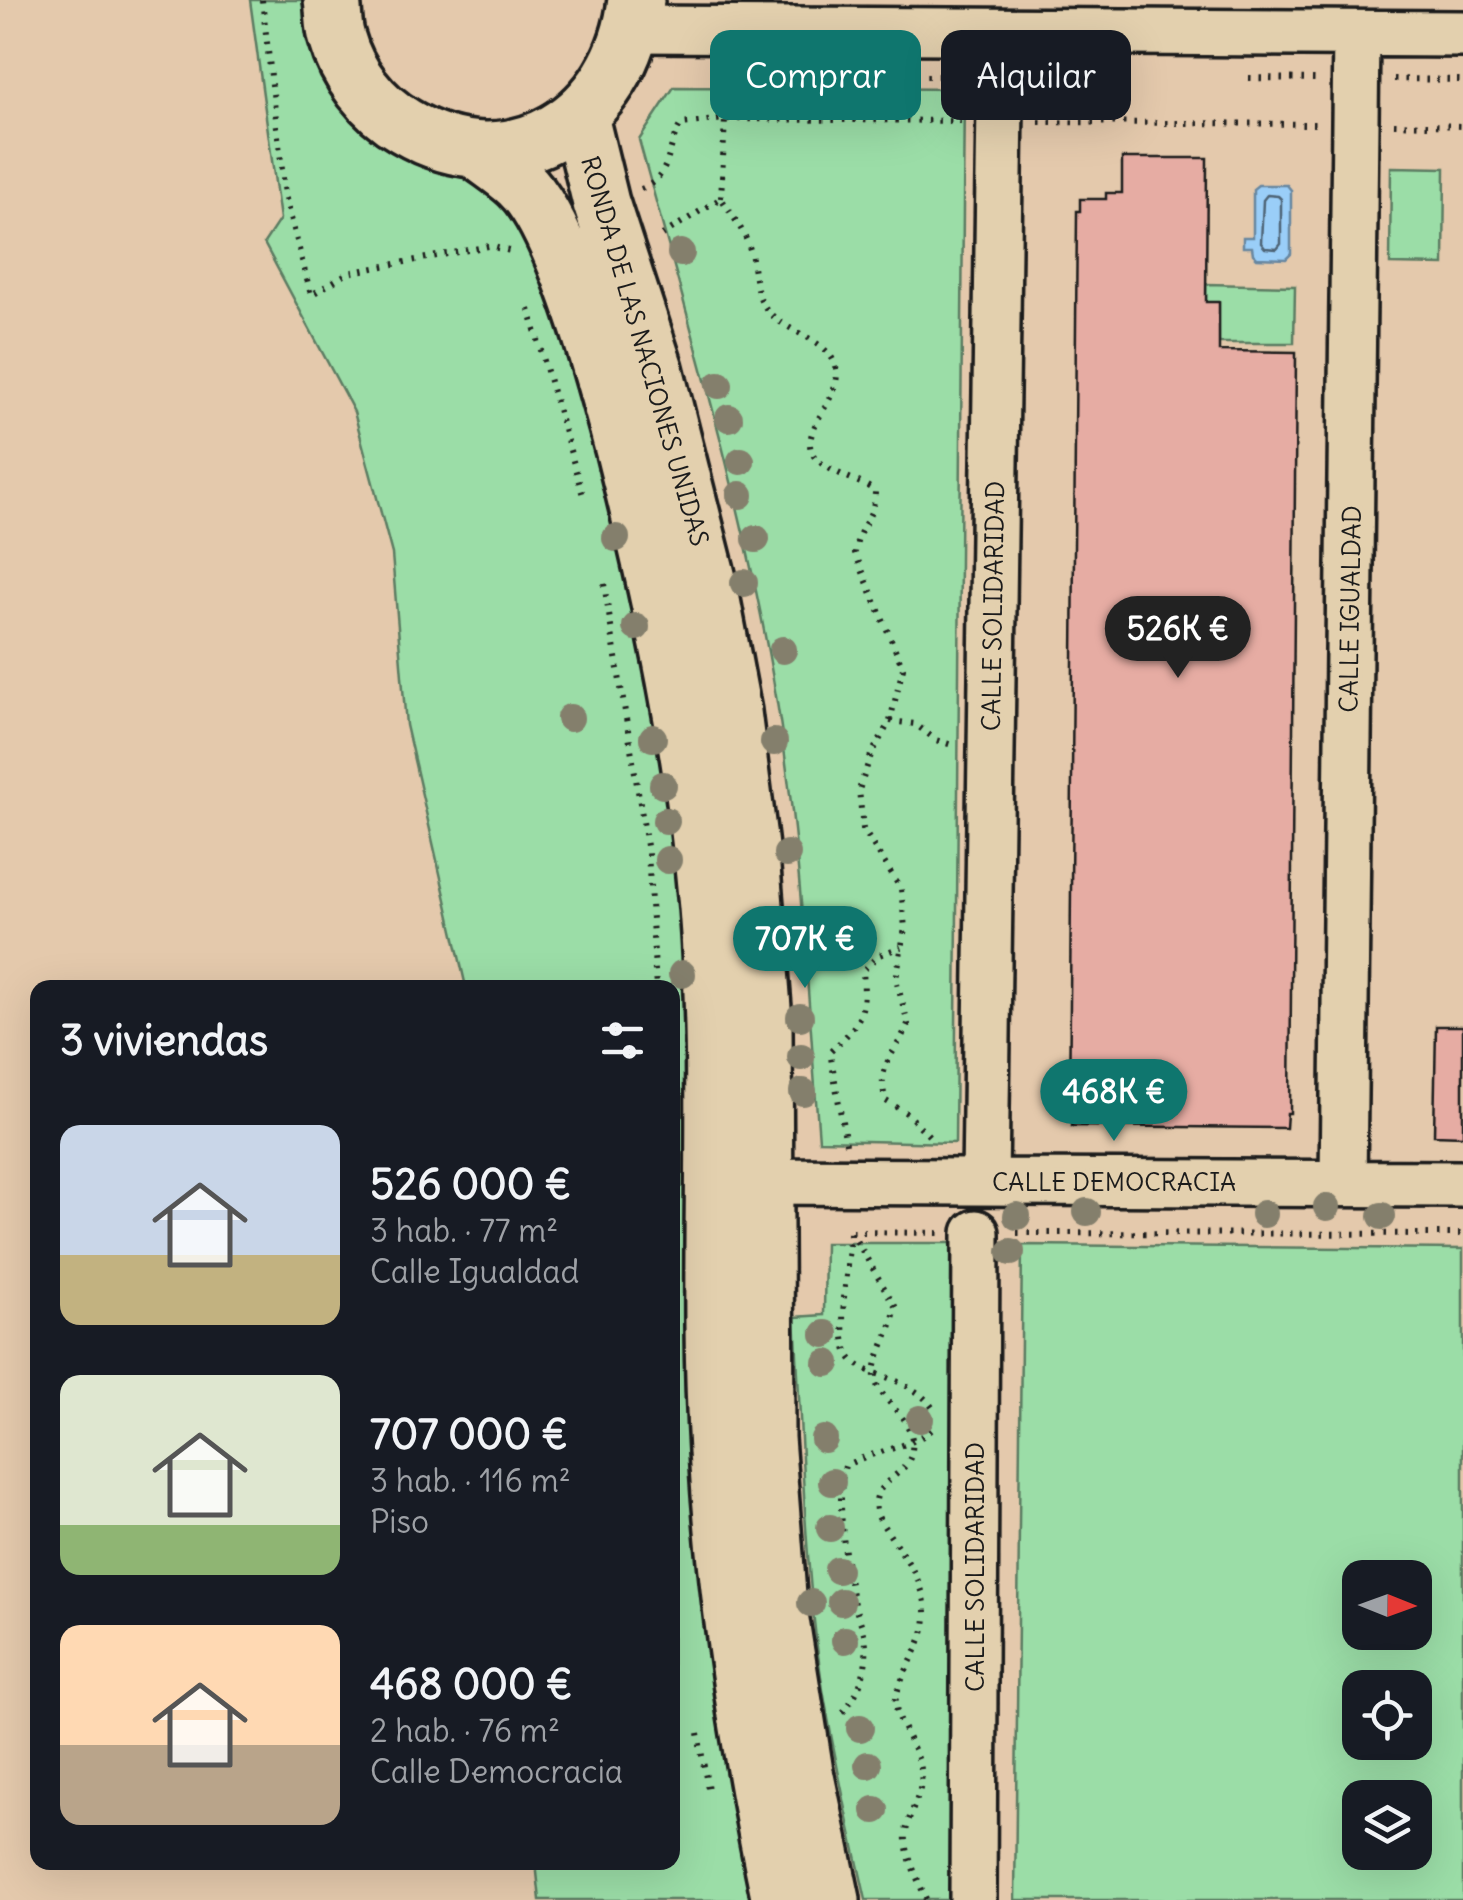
<!DOCTYPE html>
<html lang="es">
<head>
<meta charset="utf-8">
<style>
	body { margin:0; font-family:Delius,sans-serif; background:#20242c; color:#f1f3f6; height:100vh; display:flex; flex-direction:column; font-size:38px; white-space:nowrap }
	* { box-sizing:border-box; margin:0 }
	p { font-size:32px; color:#9ea1a6 }
	.icon { flex:none; width:55px; height:55px; fill:none; stroke:currentColor; stroke-width:2; stroke-linecap:round; stroke-linejoin:round }
	.map { position:relative; flex:1; overflow:hidden }
	.drawer { position:absolute; left:30px; top:980px; width:650px; height:890px; display:flex; flex-direction:column; background:#171b24; border-radius:20px; box-shadow:0 10px 40px #0002 }
	.drawer>* { flex:none }
	.hud { position:absolute; left:710px; top:30px; width:602px; height:90px; display:flex; gap:20px }
	.needle { width:65px; rotate:91deg }
	.fabs { position:absolute; left:1342px; top:1560px; display:grid; gap:20px }
	.fabs a { display:grid; place-items:center; width:90px; height:90px; border-radius:20px; background:#171b24; box-shadow:0 10px 40px #0002; font-size:50px }
	.price { position:absolute; translate:-50% -85px; padding:0 22px; border-radius:35px; background:#0f766e; color:#fff; font-size:32px; line-height:65px; filter:drop-shadow(0 2px 5px #0008) }
	.price::after { content:''; position:absolute; left:50%; top:60px; width:30px; height:22px; margin-left:-15px; background:inherit; clip-path:polygon(0 0,100% 0,50% 100%) }
	.price.active { background:#222; color:#fff }
	ul { padding:0; list-style:none }
	li { display:flex; align-items:center; gap:30px; height:250px; padding:0 30px }
	li span { display:grid; place-items:center; flex:none; width:280px; height:200px; border-radius:20px; color:#555 }
	li>.icon { margin-inline-start:auto }
	span .icon { width:120px; height:120px; fill:#fffc; stroke-width:1 }
	li b { font-size:42px }
	h2 { display:flex; justify-content:space-between; align-items:center; height:120px; padding:0 30px; font-size:42px }
	.chip { padding:0 35px; border-radius:20px; background:#171b24; box-shadow:0 10px 40px #0002; font-size:35px; line-height:90px }
	.chip.active { background:#0f766e; color:#fff }
	.map>svg:first-child { display:block }
</style>
</head>
<body>
<div class="map">
<svg width="1463" height="1900" viewBox="0 0 1463 1900">
	<rect width="100%" height="100%" fill="#e4c9ac"/>
	<filter id="ink" filterUnits="userSpaceOnUse"><feTurbulence type="fractalNoise" baseFrequency=".01" numOctaves="2"/><feDisplacementMap in="SourceGraphic" scale="20" xChannelSelector="R" yChannelSelector="G"/><feConvolveMatrix kernelMatrix="1 2 1 2 8 2 1 2 1" color-interpolation-filters="sRGB"/></filter>
	<g filter="url(#ink)">
		<path fill="#9bdda7" stroke="#5c7c62" stroke-width="2.5" fill-rule="evenodd" d="M 250,0 L 309,0 L 495,183 L 521,214 L 580,384 L 634,617 L 676,826 L 755,1900 L 540,1900 L 536,1863 L 672,1862 L 672,988 L 466,987 L 406,725 L 392,554 L 354,412 L 264,243 L 280,219 Z
			M 674,87 L 964,89 L 955,1143 L 819,1140 C 807,987 800,830 773,679 C 741,496 688,319 639,140 Z
			M 1391,167 L 1445,168 L 1444,265 L 1390,264 Z
			M 1206,284 L 1295,286 L 1294,343 L 1219,343 L 1219,303 L 1206,302 Z
			M 825,1243 L 962,1243 L 958,1900 L 866,1900 C 850,1830 835,1761 823,1690 C 804,1567 802,1441 795,1317 L 824,1315 Z
			M 1022,1245 L 1463,1249 L 1463,1900 L 1015,1900 ZM 1360,1578 L 1415,1578 L 1415,1632 L 1360,1632 ZM 1360,1688 L 1415,1688 L 1415,1742 L 1360,1742 ZM 1360,1798 L 1415,1798 L 1415,1852 L 1360,1852 Z"/>
		<path fill="#9acef8" stroke="#6887a0" stroke-width="2.5" d="M 1258,185 L 1287,185 L 1291,190 L 1291,254 L 1286,259 L 1257,258 L 1253,254 L 1252,247 L 1243,247 L 1243,237 L 1253,237 L 1253,189 Z"/>
		<g fill="none" stroke-linecap="round" stroke-linejoin="round">
			<path stroke="#4e6374" stroke-width="2.5" d="M 1267,195 L 1278,196 L 1281,199 L 1281,244 L 1277,249 L 1265,248 L 1261,243 L 1263,200 Z"/>
		</g>
		<path fill="#e6aca3" stroke="#1c1c1c" stroke-width="2.5" d="M 1122,158 L 1207,158 L 1206,302 L 1219,302 L 1219,351 L 1296,352 L 1290,1113 L 1287,1113 L 1286,1128 L 1072,1126 L 1073,1113 L 1069,1112 L 1077,211 L 1080,211 L 1080,199 L 1106,199 L 1106,193 L 1122,193 Z
			M 1436,1026 L 1463,1026 L 1463,1136 L 1434,1135 Z"/>
		<g fill="none" stroke-linecap="round" stroke-linejoin="round">
			<defs>
				<path id="street" d="M 633,29 L 1463,34
					M 738,1167 L 745,1181 L 1463,1184
					M 985,1181 L 1001,32
					M 1343,1183 L 1356,34
					M 973,1900 L 976,1233"/>
				<path id="secondary" d="M 332,0 C 334,12 333,26 337,38 C 347,74 372,107 405,126 C 513,190 623,118 636,0
					M 580,117 L 601,203 L 655,369 L 708,579 L 733,712 L 751,855 L 764,1021 L 766,1438 L 779,1608 L 805,1772 L 832,1900
					M 476,150 C 490,161 506,171 519,183 C 565,226 607,388 624,452 C 661,601 694,753 707,907 C 722,1088 706,1270 717,1451 C 726,1602 749,1752 780,1900"/>
			</defs>
			<use href="#street" stroke="#1c1c1c" stroke-width="52"/>
			<use href="#secondary" stroke="#1c1c1c" stroke-width="62"/>
			<path stroke="#1c1c1c" stroke-width="6" stroke-dasharray="2.5 8" stroke-linecap="butt" d="M 262,0 L 285,195 L 311,295 L 348,273 L 489,246 L 510,251
				M 1249,78 L 1317,79
				M 1394,79 L 1463,80
				M 1039,122 L 1317,124
				M 1394,124 L 1463,126
				M 641,189 C 673,176 665,150 681,124 L 725,119 L 962,121
				M 721,198 L 725,119 L 723,76 L 962,76
				M 662,235 L 721,198 C 732,215 746,233 751,253 C 755,273 754,294 768,311 C 785,332 825,338 835,364 C 845,392 811,417 810,444 C 810,469 856,477 875,491 C 875,519 858,524 855,553 L 903,668 L 890,721 L 871,755 L 859,790 L 863,829 L 901,889 L 905,928 L 896,979 L 908,1024 C 895,1055 875,1066 886,1101 L 908,1114 L 933,1140
				M 529,309 L 584,499
				M 604,584 L 648,852 L 656,988
				M 890,721 L 915,724 L 936,740 L 952,745
				M 846,1144 L 830,1052 C 862,1021 866,1015 863,970 L 879,955 L 901,947
				M 851,1232 L 895,1306 C 895,1329 867,1366 877,1385 C 888,1407 916,1422 912,1450 C 909,1478 871,1478 876,1511 C 878,1518 883,1525 887,1531 C 903,1555 925,1582 926,1612 C 927,1644 902,1668 896,1698 C 892,1717 918,1748 921,1769 C 924,1792 912,1806 907,1827 C 901,1849 919,1880 926,1900
				M 852,1232 L 939,1233
				M 850,1233 C 849,1262 835,1335 850,1357 C 857,1368 872,1372 884,1376 C 904,1384 922,1391 934,1410
				M 1017,1233 L 1463,1234
				M 843,1712 C 860,1693 870,1664 865,1638 C 863,1625 856,1613 853,1600 C 846,1565 835,1499 845,1466 C 873,1450 911,1449 935,1427
				M 698,1733 L 709,1795"/>
			<use href="#street" stroke="#e3d0ae" stroke-width="45"/>
			<use href="#secondary" stroke="#e3d0ae" stroke-width="55"/>
		</g>
		<g fill="#847f6c">
			<circle cx="681" cy="253" r="14"/>
			<circle cx="719" cy="385" r="14"/>
			<circle cx="729" cy="418" r="14"/>
			<circle cx="741" cy="461" r="14"/>
			<circle cx="740" cy="495" r="14"/>
			<circle cx="616" cy="538" r="14"/>
			<circle cx="756" cy="539" r="14"/>
			<circle cx="744" cy="583" r="14"/>
			<circle cx="636" cy="627" r="14"/>
			<circle cx="783" cy="650" r="14"/>
			<circle cx="570" cy="718" r="14"/>
			<circle cx="653" cy="738" r="14"/>
			<circle cx="774" cy="742" r="14"/>
			<circle cx="663" cy="785" r="14"/>
			<circle cx="666" cy="821" r="14"/>
			<circle cx="787" cy="854" r="14"/>
			<circle cx="668" cy="860" r="14"/>
			<circle cx="798" cy="936" r="14"/>
			<circle cx="682" cy="974" r="14"/>
			<circle cx="800" cy="1017" r="14"/>
			<circle cx="801" cy="1057" r="14"/>
			<circle cx="803" cy="1092" r="14"/>
			<circle cx="1327" cy="1207" r="14"/>
			<circle cx="1087" cy="1212" r="14"/>
			<circle cx="1264" cy="1214" r="14"/>
			<circle cx="1017" cy="1216" r="14"/>
			<circle cx="1382" cy="1216" r="14"/>
			<circle cx="1011" cy="1252" r="14"/>
			<circle cx="825" cy="1334" r="14"/>
			<circle cx="827" cy="1363" r="14"/>
			<circle cx="920" cy="1419" r="14"/>
			<circle cx="824" cy="1439" r="14"/>
			<circle cx="832" cy="1482" r="14"/>
			<circle cx="830" cy="1528" r="14"/>
			<circle cx="838" cy="1570" r="14"/>
			<circle cx="841" cy="1602" r="14"/>
			<circle cx="811" cy="1603" r="14"/>
			<circle cx="845" cy="1640" r="14"/>
			<circle cx="860" cy="1728" r="14"/>
			<circle cx="868" cy="1765" r="14"/>
			<circle cx="875" cy="1810" r="14"/>
		</g>
	</g>
	<g text-anchor="middle" stroke-width="9" stroke-linejoin="round" paint-order="stroke">
		<g font-size="25" fill="#1c1c1c" stroke="#e3d0ae">
			<text transform="translate(645 351) rotate(74)" y="9">RONDA DE LAS NACIONES UNIDAS</text>
			<text transform="translate(993 606) rotate(-89)" y="9">CALLE SOLIDARIDAD</text>
			<text transform="translate(1350 609) rotate(-89)" y="9">CALLE IGUALDAD</text>
			<text x="1114" y="1191">CALLE DEMOCRACIA</text>
			<text transform="translate(975 1567) rotate(-90)" y="9">CALLE SOLIDARIDAD</text>
		</g>
	</g>
</svg>
<div class="fabs">
<a><svg class="needle" viewBox="-14 -14 28 28"><path d="M0-13l5 13h-10z" fill="#e53935"/><path d="M0 13l5-13h-10z" fill="#9ea1a6"/></svg></a>
<a><svg class="icon" aria-label="locate" viewBox="0 0 24 24"><circle cx="12" cy="12" r="6"/><path d="M12 2v4M12 18v4M2 12h4M18 12h4"/></svg></a>
<a><svg class="icon" aria-label="layers" viewBox="0 0 24 24"><path d="M12 4l9 5-9 5-9-5zM3 14l9 5 9-5"/></svg></a>
</div>
<b class="price active" style="left:1178px;top:681px">526K €</b>
<b class="price" style="left:805px;top:991px">707K €</b>
<b class="price" style="left:1114px;top:1144px">468K €</b>
<div class="hud">
<a class="chip active">Comprar</a>
<a class="chip">Alquilar</a>
</div>
<section class="drawer">
<h2>3 viviendas<svg class="icon" aria-label="filters" viewBox="0 0 24 24"><path d="M4 7h16M4 17h16"/><circle cx="9" cy="7" r="2"/><circle cx="15" cy="17" r="2"/></svg></h2>
<ul>
<li><span style="background:linear-gradient(#c9d6e8 65%,#c2b280 0)"><svg class="icon" aria-label="home" viewBox="0 0 24 24"><path d="M3 11l9-7 9 7M6 9v11h12V9"/></svg></span><div><b>526 000 €</b><p>3 hab. · 77 m²</p><p>Calle Igualdad</p></div></li>
<li><span style="background:linear-gradient(#dfe7d0 75%,#8fb573 0)"><svg class="icon" aria-label="home" viewBox="0 0 24 24"><path d="M3 11l9-7 9 7M6 9v11h12V9"/></svg></span><div><b>707 000 €</b><p>3 hab. · 116 m²</p><p>Piso</p></div></li>
<li><span style="background:linear-gradient(#ffd9b3 60%,#b9a48a 0)"><svg class="icon" aria-label="home" viewBox="0 0 24 24"><path d="M3 11l9-7 9 7M6 9v11h12V9"/></svg></span><div><b>468 000 €</b><p>2 hab. · 76 m²</p><p>Calle Democracia</p></div></li>
</ul>
</section>
</div>
</body>
</html>
